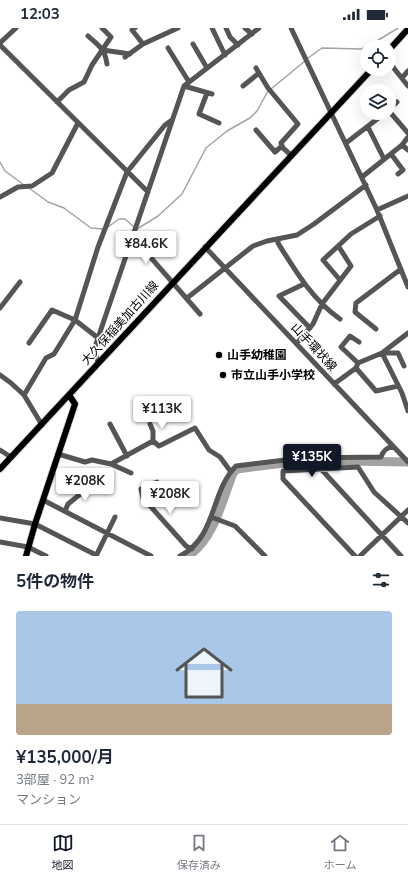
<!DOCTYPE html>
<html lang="ja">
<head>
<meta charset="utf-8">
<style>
	body { margin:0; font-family:"Nunito Sans","Noto Sans JP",sans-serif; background:#f2f2f3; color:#1f2937; height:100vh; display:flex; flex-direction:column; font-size:15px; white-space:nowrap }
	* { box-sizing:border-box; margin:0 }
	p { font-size:13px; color:#747a83 }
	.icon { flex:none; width:22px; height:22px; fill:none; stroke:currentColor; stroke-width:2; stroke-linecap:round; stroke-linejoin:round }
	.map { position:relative; height:528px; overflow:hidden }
	.panel { display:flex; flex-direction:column; background:#fff; flex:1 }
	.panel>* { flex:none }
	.tools { position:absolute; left:360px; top:12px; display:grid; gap:8px }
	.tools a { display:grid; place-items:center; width:36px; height:36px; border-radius:50%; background:#fff; box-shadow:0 4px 16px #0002; font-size:20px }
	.price { position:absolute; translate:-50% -34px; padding:0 9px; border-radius:4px; background:#fff; color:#222; font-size:13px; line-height:26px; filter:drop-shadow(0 1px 2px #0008) }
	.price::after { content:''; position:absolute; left:50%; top:24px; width:12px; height:9px; margin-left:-6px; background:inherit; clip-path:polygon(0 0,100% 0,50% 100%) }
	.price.on { background:#111827; color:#fff }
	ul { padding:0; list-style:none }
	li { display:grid; align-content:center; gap:8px; height:212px; padding:0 16px }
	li+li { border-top:1px solid #e0e1e3 }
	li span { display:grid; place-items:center; height:124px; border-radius:4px; color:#555 }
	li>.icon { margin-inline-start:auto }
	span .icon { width:72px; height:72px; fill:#fffc; stroke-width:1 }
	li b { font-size:17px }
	h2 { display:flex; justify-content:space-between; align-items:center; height:48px; padding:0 16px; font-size:17px }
	.status { display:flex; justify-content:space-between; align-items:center; height:28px; padding:0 20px; background:#fff; direction:ltr }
	.status svg { height:11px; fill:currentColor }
	.tab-bar { display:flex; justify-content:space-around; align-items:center; height:56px; border-top:1px solid #e0e1e3; background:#fff; font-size:11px; color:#747a83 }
	.tab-bar a { display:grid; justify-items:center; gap:2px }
	.tab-bar .on { color:#111827 }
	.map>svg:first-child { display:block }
</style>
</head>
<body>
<div class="status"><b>12:03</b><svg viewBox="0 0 49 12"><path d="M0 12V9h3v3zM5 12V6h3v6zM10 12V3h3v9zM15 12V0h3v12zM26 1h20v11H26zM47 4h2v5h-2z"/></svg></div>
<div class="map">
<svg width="408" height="528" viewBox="0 0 408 528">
	<rect width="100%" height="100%" fill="#fff"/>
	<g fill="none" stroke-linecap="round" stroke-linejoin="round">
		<path stroke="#a3a3a3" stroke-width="1.5" d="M 367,19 L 398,0
			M 308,30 L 322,20 L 361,21 L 367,19
			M 271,61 L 305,33
			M 0,134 L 5,143 L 24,157
			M 29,160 L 48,174 L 64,180 L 91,200 L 103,201
			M 108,199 L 119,191 L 125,191 L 134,199
			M 137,201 L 158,188 L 182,166 L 206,120 L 227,103 L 250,90 L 257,83 L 268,63"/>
		<path stroke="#a3a3a3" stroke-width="9" d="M 188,528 C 214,511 222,473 233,445 L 237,441 L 292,434 L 345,433 L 408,434"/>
		<defs>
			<path id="major" d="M 389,22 L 408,1
				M 0,441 L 372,41
				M 26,528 L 35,496 L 75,376 L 69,367"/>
		</defs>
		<use href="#major" stroke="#dbdbdb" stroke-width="8"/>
		<path stroke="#555" stroke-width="5" d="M 135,0 L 132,2 L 143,16
			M 212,0 L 225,27
			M 226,0 L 230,9 L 238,17
			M 245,0 L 252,6
			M 291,0 L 377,182 L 408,259
			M 88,8 C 99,18 105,21 107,36
			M 0,15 L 16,0
			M 193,16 L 207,40
			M 0,17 L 148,164
			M 168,20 L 189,54
			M 103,22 L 130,26
			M 125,29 L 143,16 L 178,0
			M 389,34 L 408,58
			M 256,40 L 268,60 L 298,96 L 281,115 L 283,120 L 291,127
			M 402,50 L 408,43
			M 184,58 L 212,66
			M 243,58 L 259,45
			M 207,65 L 199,86 L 219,95
			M 57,74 L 69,62 L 84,54 L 92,37 L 111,9 L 102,0
			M 389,82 L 397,74
			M 389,83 L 408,105
			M 368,99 L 384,131
			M 256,102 L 275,124 L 282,118
			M 346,115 L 385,85
			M 402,117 L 408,122
			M 391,126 L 403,142 L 398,146
			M 362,149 L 402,117 L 408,109
			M 0,169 L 18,159 L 32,158 L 52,145 L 78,95
			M 377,182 L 408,168
			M 132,208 L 200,286
			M 278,211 L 278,215 C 296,244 313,272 340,291
			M 205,219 L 408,434
			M 340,252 L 323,232 L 351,206 L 380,188
			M 304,256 L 279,268 L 310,300
			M 187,270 L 253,218 L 267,213 L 297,207 L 314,196 L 366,157
			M 0,280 L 20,254
			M 376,301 L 355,284 L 356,275 L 401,241
			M 29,315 L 52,282 L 75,292 L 98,310
			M 297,315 L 313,296 L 322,276 L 351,238 L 339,219
			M 98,334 L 94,322 L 98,310 L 184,58 L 259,0
			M 358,335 L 341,319 L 350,308 L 359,314
			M 404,338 L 398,325 L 382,325 L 402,365 L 408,383
			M 356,340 L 376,363 L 398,358
			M 0,347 L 11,355 L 24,367
			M 334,356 L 356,340 L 358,335 L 382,325 L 408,305
			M 110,396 L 127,428
			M 150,396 L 153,403 L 153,413
			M 42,397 L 24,367 L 46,330 L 54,326 L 75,292 L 98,219 L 127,144 L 165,97 L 172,92
			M 0,422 L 11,429
			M 58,426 L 85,434 L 92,432 L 111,436 L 153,413 L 159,418 L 195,400 L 209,422 L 220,429 L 231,444
			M 111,436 L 131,445
			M 321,441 L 401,528
			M 157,454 L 141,461 L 143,470 L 186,518 L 192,521
			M 43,472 L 151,528
			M 65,483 L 68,476 L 94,455
			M 211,489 L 235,498 L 265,528
			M 0,490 L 35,496 L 96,527
			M 0,514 L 28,519 L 46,528
			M 96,528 L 115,489
			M 180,528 C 217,509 210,464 236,438 L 302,430 L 381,429 C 383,423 386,420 393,418
			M 355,528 L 283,451 L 283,443 L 358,439 L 374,464 L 408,495
			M 360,528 L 408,482"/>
		<use href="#major" stroke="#000" stroke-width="6"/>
	</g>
	<g fill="#000" stroke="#fff" stroke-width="1.5">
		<circle cx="219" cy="327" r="4"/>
		<circle cx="223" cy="347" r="4"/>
	</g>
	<g text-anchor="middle" stroke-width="3" stroke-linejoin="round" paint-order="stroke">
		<g font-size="12" fill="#000" stroke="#fff">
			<text transform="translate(120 295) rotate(-48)" y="4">大久保稲美加古川線</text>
			<text transform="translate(314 319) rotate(47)" y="4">山手環状線</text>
		</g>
		<g font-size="12" font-weight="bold" fill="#000" stroke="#fff" text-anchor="start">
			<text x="227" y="331">山手幼稚園</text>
			<text x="231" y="351">市立山手小学校</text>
		</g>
	</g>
</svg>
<div class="tools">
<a><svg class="icon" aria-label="locate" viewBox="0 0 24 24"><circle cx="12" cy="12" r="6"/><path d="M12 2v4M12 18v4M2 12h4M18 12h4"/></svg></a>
<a><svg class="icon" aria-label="layers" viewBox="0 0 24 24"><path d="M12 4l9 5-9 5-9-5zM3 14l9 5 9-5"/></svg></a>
</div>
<b class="price" style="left:146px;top:237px">¥84.6K</b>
<b class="price" style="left:162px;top:402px">¥113K</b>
<b class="price on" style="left:312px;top:450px">¥135K</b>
<b class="price" style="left:85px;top:474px">¥208K</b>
<b class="price" style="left:170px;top:487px">¥208K</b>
</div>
<section class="panel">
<h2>5件の物件<svg class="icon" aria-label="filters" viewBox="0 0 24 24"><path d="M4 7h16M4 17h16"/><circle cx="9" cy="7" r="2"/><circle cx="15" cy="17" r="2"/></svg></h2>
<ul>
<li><span style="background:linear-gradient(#a9c7e8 75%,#b9a48a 0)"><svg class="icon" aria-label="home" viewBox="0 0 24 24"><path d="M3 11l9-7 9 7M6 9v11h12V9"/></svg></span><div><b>¥135,000/月</b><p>3部屋 · 92 m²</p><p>マンション</p></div></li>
</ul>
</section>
<nav class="tab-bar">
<a class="on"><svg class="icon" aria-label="map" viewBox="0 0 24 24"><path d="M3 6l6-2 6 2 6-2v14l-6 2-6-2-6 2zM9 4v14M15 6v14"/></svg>地図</a>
<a><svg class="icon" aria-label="saved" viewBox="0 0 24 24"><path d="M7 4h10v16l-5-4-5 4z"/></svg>保存済み</a>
<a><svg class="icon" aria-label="home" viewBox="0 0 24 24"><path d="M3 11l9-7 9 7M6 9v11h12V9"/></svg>ホーム</a>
</nav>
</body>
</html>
